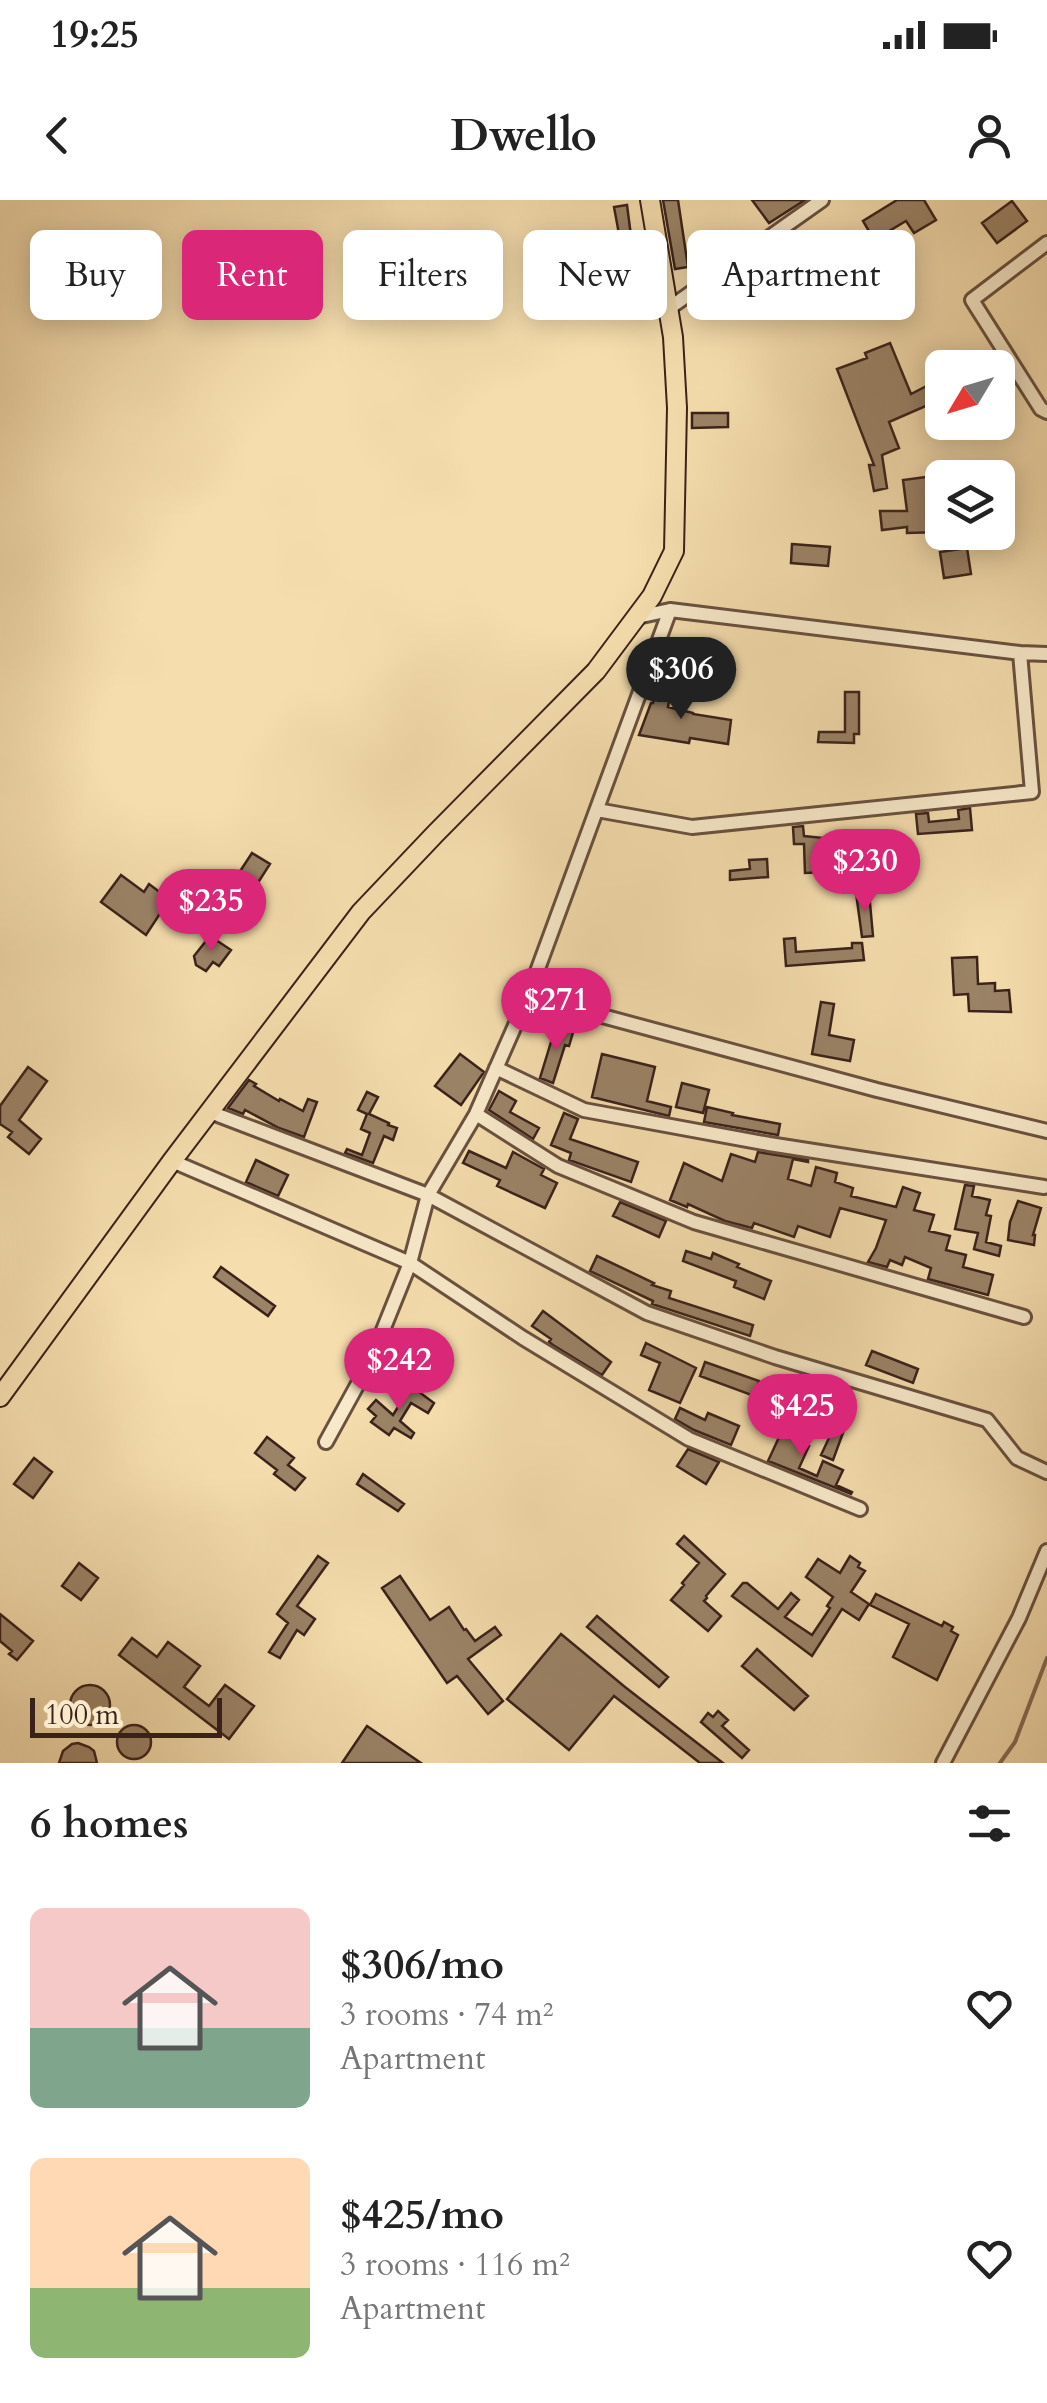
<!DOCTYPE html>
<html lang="en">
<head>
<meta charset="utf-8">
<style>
	body { margin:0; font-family:Cardo,serif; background:#f2f2f2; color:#222; height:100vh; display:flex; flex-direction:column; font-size:38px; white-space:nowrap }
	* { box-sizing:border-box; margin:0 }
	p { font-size:32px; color:#767676 }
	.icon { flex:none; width:55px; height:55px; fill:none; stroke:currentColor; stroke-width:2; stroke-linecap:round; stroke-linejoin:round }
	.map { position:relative; height:1563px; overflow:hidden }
	.drawer { display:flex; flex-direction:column; background:#fff; flex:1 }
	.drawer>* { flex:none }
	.hud { position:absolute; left:30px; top:30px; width:988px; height:90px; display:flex; gap:20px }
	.needle { width:65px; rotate:232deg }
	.tools { position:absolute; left:925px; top:150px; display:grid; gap:20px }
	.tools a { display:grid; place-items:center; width:90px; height:90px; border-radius:15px; background:#fff; box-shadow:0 5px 25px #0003; font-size:50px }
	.scale { position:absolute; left:30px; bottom:25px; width:192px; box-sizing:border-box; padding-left:10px; border:5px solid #3a221a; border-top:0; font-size:28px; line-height:35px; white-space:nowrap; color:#3a221a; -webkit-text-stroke:8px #f8e9ca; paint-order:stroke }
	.price { position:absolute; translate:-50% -85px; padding:0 22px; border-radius:35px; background:#db2777; color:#fff; font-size:32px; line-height:65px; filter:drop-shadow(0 2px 5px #0008) }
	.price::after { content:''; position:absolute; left:50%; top:60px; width:30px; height:22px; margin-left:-15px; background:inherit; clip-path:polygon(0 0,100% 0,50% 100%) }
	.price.active { background:#222; color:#fff }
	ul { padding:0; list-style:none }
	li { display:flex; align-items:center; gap:30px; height:250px; padding:0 30px }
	li span { display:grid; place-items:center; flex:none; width:280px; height:200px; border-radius:15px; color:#555 }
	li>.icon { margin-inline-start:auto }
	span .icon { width:120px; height:120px; fill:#fffc; stroke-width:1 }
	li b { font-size:42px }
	h2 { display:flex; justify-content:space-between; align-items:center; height:120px; padding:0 30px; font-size:42px }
	.chip { padding:0 35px; border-radius:15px; background:#fff; box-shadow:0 5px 25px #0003; font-size:35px; line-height:90px }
	.chip.active { background:#db2777; color:#fff }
	.status { display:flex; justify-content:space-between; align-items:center; height:70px; padding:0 50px; background:#fff; direction:ltr }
	.status svg { height:28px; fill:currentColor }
	header { display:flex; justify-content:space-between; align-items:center; height:130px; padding:0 30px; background:#fff; font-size:45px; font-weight:600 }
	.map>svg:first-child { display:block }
</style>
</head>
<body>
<div class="status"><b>19:25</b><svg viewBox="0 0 49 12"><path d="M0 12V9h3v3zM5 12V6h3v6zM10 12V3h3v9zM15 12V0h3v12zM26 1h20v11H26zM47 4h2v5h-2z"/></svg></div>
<header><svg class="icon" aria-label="back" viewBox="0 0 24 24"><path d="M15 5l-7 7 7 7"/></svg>Dwello<svg class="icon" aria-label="person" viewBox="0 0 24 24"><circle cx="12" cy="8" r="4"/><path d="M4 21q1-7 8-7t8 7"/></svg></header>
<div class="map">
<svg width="1047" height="1563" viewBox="0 0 1047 1563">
	<rect width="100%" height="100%" fill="#f5ddae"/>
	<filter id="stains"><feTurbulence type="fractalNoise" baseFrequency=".002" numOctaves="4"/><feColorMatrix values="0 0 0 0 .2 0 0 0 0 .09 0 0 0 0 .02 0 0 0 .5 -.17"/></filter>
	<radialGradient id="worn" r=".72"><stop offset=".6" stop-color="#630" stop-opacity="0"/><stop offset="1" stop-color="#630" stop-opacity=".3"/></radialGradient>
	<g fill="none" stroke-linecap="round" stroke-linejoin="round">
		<path stroke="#846c55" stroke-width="4" d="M 1000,1563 L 1015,1542 L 1047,1458"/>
	</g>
	<path fill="#9b8367" stroke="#3a221a" stroke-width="2.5" d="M 663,0 L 678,0 L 688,67 L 675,69 Z
		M 752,0 L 805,0 L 769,23 Z
		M 897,0 L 924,0 L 936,20 L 914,33 L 906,21 L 874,40 L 863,21 Z
		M 1012,1 L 1027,21 L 997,43 L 982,23 Z
		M 627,5 L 634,59 L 624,61 L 614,7 Z
		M 890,143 L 911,194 L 942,178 L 942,199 L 889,222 L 899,248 L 882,255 L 887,288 L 874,291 L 869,265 L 874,265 L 837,169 L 867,158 L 865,153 Z
		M 692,213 L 728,213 L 728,227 L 692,228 Z
		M 934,276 L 942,332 L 907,333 L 907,327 L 882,330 L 880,311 L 907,311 L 903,280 Z
		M 792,344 L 830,347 L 828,366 L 791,363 Z
		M 967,348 L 971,374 L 944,378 L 940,352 Z
		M 657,482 L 672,485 L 668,507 L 693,513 L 693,514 L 731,520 L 728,544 L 690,538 L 689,543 L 639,535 L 651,503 L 653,503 Z
		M 845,492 L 859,492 L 859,534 L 854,534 L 854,543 L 818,542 L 819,532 L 845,532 Z
		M 970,608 L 972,630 L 918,634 L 916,614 L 928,613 L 929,622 L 959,619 L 958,610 Z
		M 803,626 L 804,636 L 824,638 L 822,659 L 858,657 L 858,652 L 880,651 L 881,670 L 805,673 L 804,644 L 794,644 L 793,627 Z
		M 252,653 L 270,664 L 241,709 L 254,718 L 246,729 L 220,713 L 236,684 L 233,682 Z
		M 767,659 L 768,677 L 730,680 L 730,671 L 750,669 L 749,660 Z
		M 121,675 L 144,692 L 149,684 L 165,696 L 167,693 L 179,702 L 170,715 L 163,710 L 161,712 L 146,735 L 101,702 Z
		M 869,692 L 873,736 L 862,737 L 856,693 Z
		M 210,736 L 231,750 L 219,766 L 213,762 L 206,771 L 196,765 L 194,756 Z
		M 795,738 L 796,752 L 852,748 L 852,743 L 862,743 L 864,760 L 786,766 L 784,739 Z
		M 977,757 L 978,784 L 995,783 L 995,791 L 1009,790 L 1011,812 L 969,811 L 968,794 L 954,795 L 952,758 Z
		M 821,802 L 834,804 L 829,835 L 854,840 L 850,861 L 812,854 Z
		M 560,824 L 574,829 L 569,846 L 565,845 L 553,883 L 540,878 L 551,842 L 554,843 Z
		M 460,854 L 484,872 L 461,905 L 435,886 Z
		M 602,854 L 655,867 L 647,901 L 671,907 L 669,916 L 592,897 Z
		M 28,867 L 47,881 L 19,920 L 41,939 L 29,954 L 8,937 L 12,932 L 0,924 L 0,906 Z
		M 249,880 L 256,884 L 254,886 L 279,901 L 280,899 L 303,911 L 308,899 L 317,902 L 304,937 L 279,928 L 245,910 L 243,914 L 228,908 Z
		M 682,883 L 709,890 L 703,913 L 676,907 Z
		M 499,891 L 516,901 L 510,912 L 539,928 L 533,939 L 489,910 Z
		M 367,892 L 378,897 L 369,914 L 389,923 L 388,925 L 397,928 L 393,940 L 384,936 L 373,963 L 345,953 L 347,949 L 362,955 L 370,933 L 361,929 L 367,914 L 358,910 Z
		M 707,907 L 733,913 L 732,915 L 780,924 L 778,935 L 704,922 Z
		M 564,913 L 578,919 L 570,939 L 638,962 L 631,982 L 569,960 L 571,953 L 551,945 Z
		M 469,951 L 506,968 L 513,952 L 544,969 L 541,975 L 557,983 L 545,1008 L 497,986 L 500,980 L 463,963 Z
		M 758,952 L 808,960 L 808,962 L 793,959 L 788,979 L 811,986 L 816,967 L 837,973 L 835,982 L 853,988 L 851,996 L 896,1007 L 903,987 L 920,993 L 914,1010 L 934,1015 L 929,1031 L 950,1036 L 946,1050 L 966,1055 L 963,1067 L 993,1075 L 988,1095 L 928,1079 L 931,1068 L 905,1057 L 902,1065 L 890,1060 L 887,1067 L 868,1062 L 876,1048 L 886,1020 L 840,1008 L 830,1037 L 798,1026 L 794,1037 L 754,1023 L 752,1028 L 725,1021 L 688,1004 L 687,1007 L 670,1000 L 684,963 L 722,981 L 731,954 L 755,962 Z
		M 256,960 L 288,975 L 278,996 L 246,982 Z
		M 965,985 L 974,986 L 972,996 L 990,1000 L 986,1015 L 991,1016 L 986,1042 L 1001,1046 L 999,1056 L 974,1049 L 978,1033 L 955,1029 Z
		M 1018,1001 L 1041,1008 L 1033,1035 L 1035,1035 L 1034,1045 L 1008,1040 L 1010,1022 Z
		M 620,1002 L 666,1021 L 659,1037 L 613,1016 Z
		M 686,1051 L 711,1059 L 713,1053 L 739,1064 L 737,1067 L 771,1081 L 764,1099 L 734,1087 L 736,1081 L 683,1061 Z
		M 597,1056 L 654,1083 L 652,1085 L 671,1091 L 669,1098 L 753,1125 L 750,1136 L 652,1104 L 653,1101 L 590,1071 Z
		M 221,1067 L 275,1106 L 268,1116 L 214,1077 Z
		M 543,1111 L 611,1162 L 602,1175 L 553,1145 L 549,1142 L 551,1139 L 532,1126 Z
		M 646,1143 L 696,1168 L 680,1203 L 649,1190 L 660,1163 L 641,1155 Z
		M 872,1151 L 918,1169 L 913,1183 L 866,1165 Z
		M 705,1162 L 759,1181 L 754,1196 L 700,1176 Z
		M 780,1182 L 828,1198 L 831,1188 L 844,1192 L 839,1207 L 851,1211 L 833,1260 L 821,1255 L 836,1223 L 774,1200 Z
		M 411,1186 L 434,1203 L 428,1213 L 411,1203 L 400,1221 L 414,1233 L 411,1238 L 394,1228 L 389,1235 L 371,1222 L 376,1216 L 368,1209 L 376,1200 L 393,1215 Z
		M 680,1208 L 705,1220 L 708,1213 L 739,1226 L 731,1245 L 694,1230 L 675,1219 Z
		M 790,1228 L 806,1235 L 802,1243 L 809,1246 L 799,1268 L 817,1276 L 823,1261 L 843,1270 L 836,1285 L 852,1292 L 851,1294 L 768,1261 L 781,1233 L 787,1236 Z
		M 267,1237 L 294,1258 L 288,1265 L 305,1278 L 295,1290 L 274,1274 L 277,1270 L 255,1253 Z
		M 688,1249 L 719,1262 L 706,1284 L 677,1266 Z
		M 34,1258 L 52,1272 L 33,1298 L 14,1284 Z
		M 363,1274 L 404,1304 L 398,1311 L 357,1284 Z
		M 684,1336 L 725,1374 L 706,1396 L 707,1398 L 704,1401 L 721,1416 L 708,1431 L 671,1400 L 684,1385 L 682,1383 L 699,1363 L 677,1344 Z
		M 318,1356 L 328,1363 L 297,1406 L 315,1419 L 304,1435 L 297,1430 L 280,1458 L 269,1452 L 288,1423 L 277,1414 Z
		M 850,1356 L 860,1363 L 858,1367 L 865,1371 L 851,1392 L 869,1404 L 859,1420 L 842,1409 L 812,1456 L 732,1396 L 743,1383 L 747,1383 L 778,1409 L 791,1393 L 799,1400 L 785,1417 L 812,1435 L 830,1408 L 827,1406 L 833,1397 L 806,1377 L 818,1359 L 840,1373 Z
		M 79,1363 L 98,1378 L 81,1400 L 62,1386 Z
		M 400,1376 L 430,1420 L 449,1407 L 464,1430 L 466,1429 L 475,1441 L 495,1427 L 501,1435 L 468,1459 L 503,1501 L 488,1514 L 457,1476 L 447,1483 L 382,1388 Z
		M 876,1394 L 942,1426 L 944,1422 L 953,1427 L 951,1431 L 958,1435 L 937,1480 L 893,1457 L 909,1424 L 870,1405 Z
		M 0,1414 L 33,1441 L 17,1460 L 9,1454 L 12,1451 L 0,1441 Z
		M 597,1416 L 668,1477 L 659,1487 L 587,1427 Z
		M 561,1434 L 625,1487 L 723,1563 L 700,1563 L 614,1496 L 569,1550 L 507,1499 Z
		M 132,1438 L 157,1457 L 168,1442 L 200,1466 L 184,1487 L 209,1506 L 225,1485 L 254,1506 L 229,1539 L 119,1455 Z
		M 757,1449 L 808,1496 L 794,1510 L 742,1466 Z
		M70 1505a20 20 0 1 1 40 0a20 20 0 1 1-40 0Z
		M 718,1511 L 728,1520 L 722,1526 L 749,1550 L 742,1558 L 701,1522 L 708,1513 L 713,1517 Z
		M117 1542a17 17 0 1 1 34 0a17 17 0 1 1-34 0Z
		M 367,1526 L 421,1563 L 342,1563 Z
		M 78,1543 L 89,1547 L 94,1551 L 97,1563 L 59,1563 L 63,1551 L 72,1544 Z"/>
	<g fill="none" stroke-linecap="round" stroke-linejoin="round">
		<defs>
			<path id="minor" d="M 1047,43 L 972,100 L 1041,209 L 1047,212
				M 668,109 L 822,0
				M 637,417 L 670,410 L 1020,453 L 1047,454
				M 597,610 L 692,627 L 1032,592 L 1020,453
				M 528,796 L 877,890 L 1047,931
				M 496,868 L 584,910 L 769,944 L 1044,987
				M 210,912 L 428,995 L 647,1113 L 775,1157 L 987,1220 L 1017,1258 L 1047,1272
				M 476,914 L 558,966 L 694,1022 L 1024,1117
				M 172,961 L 410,1063 L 523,1138 L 689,1239 L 860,1309
				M 326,1242 L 371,1160 L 410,1063 L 428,995 L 476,914 L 528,796 L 670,410
				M 943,1563 L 1019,1418 L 1047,1351"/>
			<path id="highway" d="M 0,1197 L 172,961 L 361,712 L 436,633 L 596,471 L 652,396 L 674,351 L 677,208 L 673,137 L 650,0"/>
		</defs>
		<use href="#minor" stroke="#69513f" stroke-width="18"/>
		<use href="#highway" stroke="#3a221a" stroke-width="22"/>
		<use href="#minor" stroke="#f8e9ca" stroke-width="12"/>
		<use href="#highway" stroke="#f5ddae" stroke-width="18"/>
	</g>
	<rect width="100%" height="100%" filter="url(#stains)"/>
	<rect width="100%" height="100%" fill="url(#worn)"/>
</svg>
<div class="tools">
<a><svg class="needle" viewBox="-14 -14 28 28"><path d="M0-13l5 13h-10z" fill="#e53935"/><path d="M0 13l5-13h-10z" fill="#767676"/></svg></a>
<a><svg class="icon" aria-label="layers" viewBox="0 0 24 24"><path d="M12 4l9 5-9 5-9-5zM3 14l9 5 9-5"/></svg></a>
</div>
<div class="scale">100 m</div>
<b class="price active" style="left:681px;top:522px">$306</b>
<b class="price" style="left:865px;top:714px">$230</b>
<b class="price" style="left:211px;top:754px">$235</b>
<b class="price" style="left:556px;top:853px">$271</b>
<b class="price" style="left:399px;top:1213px">$242</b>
<b class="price" style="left:802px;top:1259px">$425</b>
<div class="hud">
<a class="chip">Buy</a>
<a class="chip active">Rent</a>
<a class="chip">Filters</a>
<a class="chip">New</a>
<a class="chip">Apartment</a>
</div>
</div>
<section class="drawer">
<h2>6 homes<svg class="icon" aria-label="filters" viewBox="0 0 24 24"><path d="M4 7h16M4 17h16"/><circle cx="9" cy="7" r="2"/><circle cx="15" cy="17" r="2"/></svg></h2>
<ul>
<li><span style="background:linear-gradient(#f6c9c9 60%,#7fa58c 0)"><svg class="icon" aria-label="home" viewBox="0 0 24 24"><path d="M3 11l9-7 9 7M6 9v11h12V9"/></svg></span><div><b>$306/mo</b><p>3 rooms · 74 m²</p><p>Apartment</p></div><svg class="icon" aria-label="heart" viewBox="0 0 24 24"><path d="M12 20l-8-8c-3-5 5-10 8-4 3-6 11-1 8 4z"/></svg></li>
<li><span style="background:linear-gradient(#ffd9b3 65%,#8fb573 0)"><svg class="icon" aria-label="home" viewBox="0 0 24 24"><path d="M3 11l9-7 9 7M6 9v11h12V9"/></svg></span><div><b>$425/mo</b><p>3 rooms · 116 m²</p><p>Apartment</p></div><svg class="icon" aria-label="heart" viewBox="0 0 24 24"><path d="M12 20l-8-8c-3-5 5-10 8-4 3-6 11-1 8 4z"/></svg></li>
</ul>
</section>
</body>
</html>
